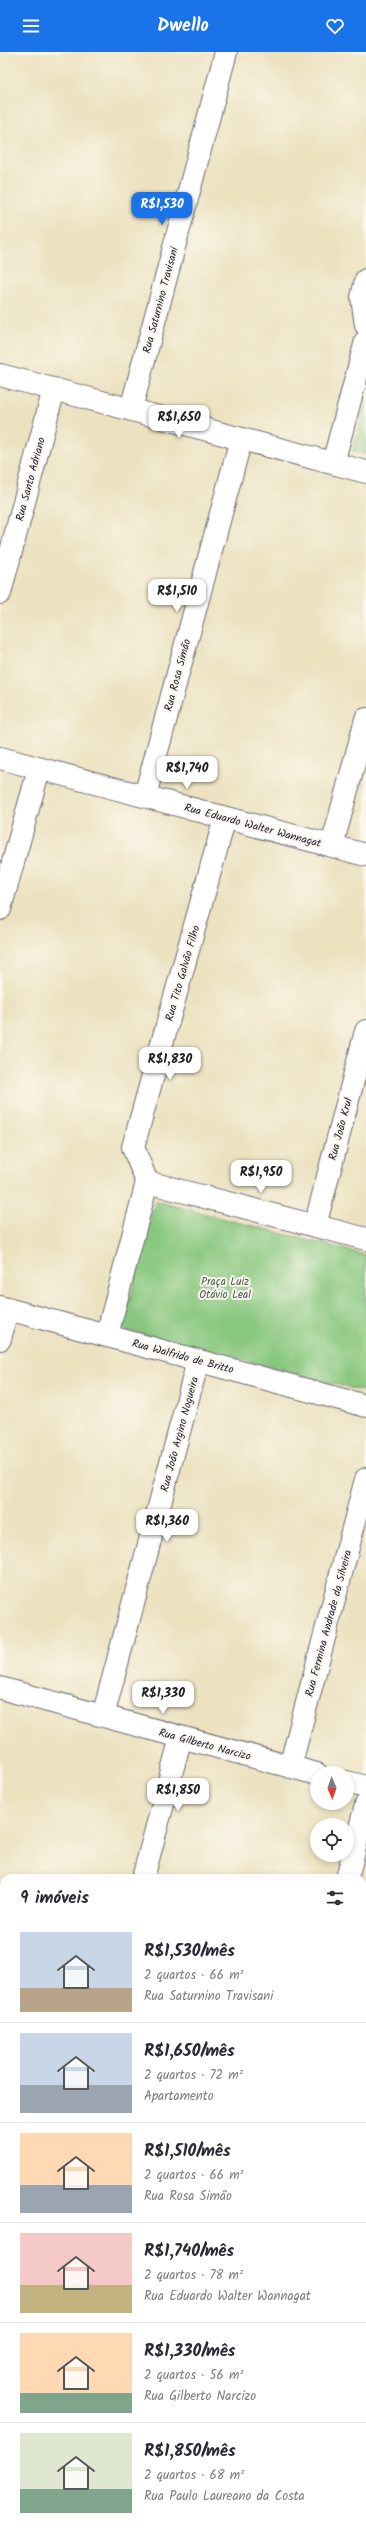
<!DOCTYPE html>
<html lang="pt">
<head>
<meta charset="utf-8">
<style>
	body { margin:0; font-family:Kalam,sans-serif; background:#f2f2f3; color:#2b2b33; height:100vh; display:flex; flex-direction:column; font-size:15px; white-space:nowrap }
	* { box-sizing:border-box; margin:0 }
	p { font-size:13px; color:#7c7c81 }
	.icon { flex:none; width:22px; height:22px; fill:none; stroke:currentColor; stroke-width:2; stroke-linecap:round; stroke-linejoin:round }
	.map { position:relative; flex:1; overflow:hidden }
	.details { position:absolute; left:0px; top:1822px; width:366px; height:656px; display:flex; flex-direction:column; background:#fff; border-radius:12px 12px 0 0; box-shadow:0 2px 6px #0003 }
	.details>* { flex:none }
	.needle { width:26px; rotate:178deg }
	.controls { position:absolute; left:310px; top:1714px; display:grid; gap:8px }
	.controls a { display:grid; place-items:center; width:44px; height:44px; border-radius:50%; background:#fff; box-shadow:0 2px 6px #0003; font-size:20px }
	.price { position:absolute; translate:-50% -34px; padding:0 9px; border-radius:8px; background:#fff; color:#222; font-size:13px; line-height:26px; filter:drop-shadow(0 1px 2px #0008) }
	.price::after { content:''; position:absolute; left:50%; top:24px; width:12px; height:9px; margin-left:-6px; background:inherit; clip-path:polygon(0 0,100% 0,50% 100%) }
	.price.on { background:#1a73e8; color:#fff }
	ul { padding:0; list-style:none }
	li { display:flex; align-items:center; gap:12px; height:100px; padding:0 20px }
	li+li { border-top:1px solid #e1e1e2 }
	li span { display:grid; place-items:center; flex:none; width:112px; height:80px; border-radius:0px; color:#555 }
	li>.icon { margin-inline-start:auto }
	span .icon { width:48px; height:48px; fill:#fffc; stroke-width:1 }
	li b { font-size:17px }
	h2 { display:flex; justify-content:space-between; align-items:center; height:48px; padding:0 20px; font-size:17px }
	header { display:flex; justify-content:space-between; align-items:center; height:52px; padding:0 20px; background:#1a73e8; color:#fff; font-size:18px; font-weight:700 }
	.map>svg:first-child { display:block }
</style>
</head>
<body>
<header><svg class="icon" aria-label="menu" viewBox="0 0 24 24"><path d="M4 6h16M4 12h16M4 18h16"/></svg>Dwello<svg class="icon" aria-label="heart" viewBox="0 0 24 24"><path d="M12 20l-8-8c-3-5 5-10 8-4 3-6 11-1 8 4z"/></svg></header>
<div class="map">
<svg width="366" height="2478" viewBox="0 0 366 2478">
	<rect width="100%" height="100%" fill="#fbf7ec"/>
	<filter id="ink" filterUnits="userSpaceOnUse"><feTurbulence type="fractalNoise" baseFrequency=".025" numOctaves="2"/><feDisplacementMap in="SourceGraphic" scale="8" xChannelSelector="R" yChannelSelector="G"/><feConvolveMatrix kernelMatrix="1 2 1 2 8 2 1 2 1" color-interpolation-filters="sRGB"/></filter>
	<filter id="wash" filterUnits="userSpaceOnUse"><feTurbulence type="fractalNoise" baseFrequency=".012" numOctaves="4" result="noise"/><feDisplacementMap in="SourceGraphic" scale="16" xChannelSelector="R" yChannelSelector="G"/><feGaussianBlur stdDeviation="0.9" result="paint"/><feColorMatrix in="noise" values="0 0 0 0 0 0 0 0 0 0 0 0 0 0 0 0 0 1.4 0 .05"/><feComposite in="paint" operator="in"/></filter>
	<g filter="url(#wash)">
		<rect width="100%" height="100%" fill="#ece2c0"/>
		<path fill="#88c77e" stroke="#55745c" d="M 366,350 L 366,402 L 353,399 Z
			M 155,1149 L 366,1203 L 366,1340 L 122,1277 Z
			M 0,2030 L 4,2031 L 4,2175 L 0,2174 Z
			M 362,2129 L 366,2130 L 366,2149 L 362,2164 Z
			M 366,2337 L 366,2443 L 362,2442 L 362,2352 Z"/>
	</g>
	<g filter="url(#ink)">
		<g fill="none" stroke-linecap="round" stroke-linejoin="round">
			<defs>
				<path id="street" d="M 366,228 L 362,245 L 366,273
					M 0,323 L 366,420
					M 131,357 L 226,0
					M 333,411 L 366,289
					M 0,541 L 54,337
					M 0,706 L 366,803
					M 145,744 L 241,387
					M 332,794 L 366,667
					M 0,857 L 39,717
					M 147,1130 L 366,1187
					M 315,1174 L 366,979
					M 0,1255 L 366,1354
					M 107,1283 L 147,1130 L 133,1095 L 225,766
					M 0,1287 L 8,1257
					M 0,1636 L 317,1722
					M 103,1664 L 198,1309
					M 290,1715 L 366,1427
					M 347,1730 L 366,1735
					M 143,1826 L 181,1685
					M 347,1826 L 366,1753
					M 0,2013 L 4,2014
					M 362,2110 L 366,2112
					M 0,2190 L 4,2191
					M 362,2211 L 366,2196
					M 362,2463 L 366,2461
					M 83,2478 L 84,2474
					M 291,2478 L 292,2474
					M 322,2478 L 332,2474"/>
			</defs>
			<use href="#street" stroke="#69656a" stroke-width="24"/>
			<use href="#street" stroke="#fff" stroke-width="22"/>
		</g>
	</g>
	<g text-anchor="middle" stroke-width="4" stroke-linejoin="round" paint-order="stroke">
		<g font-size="11" fill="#22223b" stroke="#fbf7ec">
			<text transform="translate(160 248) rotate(-75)" y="4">Rua Saturnino Travisani</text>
			<text transform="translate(30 427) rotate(-75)" y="4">Rua Santo Adriano</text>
			<text transform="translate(177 623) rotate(-75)" y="4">Rua Rosa Simão</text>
			<text transform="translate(253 773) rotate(15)" y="4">Rua Eduardo Walter Wannagat</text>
			<text transform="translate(182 921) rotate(-74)" y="4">Rua Tito Galvão Filho</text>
			<text transform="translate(340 1077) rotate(-75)" y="4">Rua João Krul</text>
			<text transform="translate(183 1304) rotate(15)" y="4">Rua Walfrido de Britto</text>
			<text transform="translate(179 1382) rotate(-75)" y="4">Rua João Argino Nogueira</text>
			<text transform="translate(328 1571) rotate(-75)" y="4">Rua Fermina Andrade da Silveira</text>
			<text transform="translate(205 1692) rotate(15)" y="4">Rua Gilberto Narcizo</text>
		</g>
		<g font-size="11" fill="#465c52" stroke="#fbf7ec">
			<text x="225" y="1233">Praça Luiz<tspan x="225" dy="13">Otávio Leal</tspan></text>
		</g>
	</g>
</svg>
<div class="controls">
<a><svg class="needle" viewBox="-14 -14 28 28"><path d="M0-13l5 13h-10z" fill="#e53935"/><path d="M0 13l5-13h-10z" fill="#7c7c81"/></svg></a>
<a><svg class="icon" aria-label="locate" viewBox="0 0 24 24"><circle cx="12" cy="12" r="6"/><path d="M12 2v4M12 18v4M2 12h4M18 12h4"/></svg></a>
</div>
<b class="price on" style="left:162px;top:174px">R$1,530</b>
<b class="price" style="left:179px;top:387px">R$1,650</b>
<b class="price" style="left:177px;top:561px">R$1,510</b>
<b class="price" style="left:187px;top:738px">R$1,740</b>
<b class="price" style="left:170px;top:1029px">R$1,830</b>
<b class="price" style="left:261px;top:1142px">R$1,950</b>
<b class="price" style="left:167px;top:1491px">R$1,360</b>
<b class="price" style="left:163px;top:1663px">R$1,330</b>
<b class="price" style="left:178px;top:1760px">R$1,850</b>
<section class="details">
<h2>9 imóveis<svg class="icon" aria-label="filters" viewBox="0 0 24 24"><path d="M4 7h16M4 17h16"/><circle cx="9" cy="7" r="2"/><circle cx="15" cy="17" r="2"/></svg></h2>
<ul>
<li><span style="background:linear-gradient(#c9d6e8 70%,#b9a48a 0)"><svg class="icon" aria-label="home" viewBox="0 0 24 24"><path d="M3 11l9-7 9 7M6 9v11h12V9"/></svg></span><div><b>R$1,530/mês</b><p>2 quartos · 66 m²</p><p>Rua Saturnino Travisani</p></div></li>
<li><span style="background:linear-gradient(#c9d6e8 65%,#9aa5b1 0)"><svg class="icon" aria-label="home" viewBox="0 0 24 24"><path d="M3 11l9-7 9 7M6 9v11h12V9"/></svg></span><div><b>R$1,650/mês</b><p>2 quartos · 72 m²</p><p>Apartamento</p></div></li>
<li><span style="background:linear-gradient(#ffd9b3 65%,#9aa5b1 0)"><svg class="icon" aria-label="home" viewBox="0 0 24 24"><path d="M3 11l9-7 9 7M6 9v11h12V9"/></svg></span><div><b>R$1,510/mês</b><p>2 quartos · 66 m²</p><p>Rua Rosa Simão</p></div></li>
<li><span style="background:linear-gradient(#f6c9c9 65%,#c2b280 0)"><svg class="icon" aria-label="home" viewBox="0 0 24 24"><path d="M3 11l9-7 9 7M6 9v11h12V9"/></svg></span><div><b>R$1,740/mês</b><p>2 quartos · 78 m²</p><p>Rua Eduardo Walter Wannagat</p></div></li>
<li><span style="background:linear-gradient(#ffd9b3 75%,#7fa58c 0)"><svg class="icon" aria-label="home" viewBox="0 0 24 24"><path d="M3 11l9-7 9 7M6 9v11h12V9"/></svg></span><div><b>R$1,330/mês</b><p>2 quartos · 56 m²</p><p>Rua Gilberto Narcizo</p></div></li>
<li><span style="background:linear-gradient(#dfe7d0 70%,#7fa58c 0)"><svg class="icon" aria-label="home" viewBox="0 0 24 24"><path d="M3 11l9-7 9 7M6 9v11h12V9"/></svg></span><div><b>R$1,850/mês</b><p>2 quartos · 68 m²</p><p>Rua Paulo Laureano da Costa</p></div></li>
</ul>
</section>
</div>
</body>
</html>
